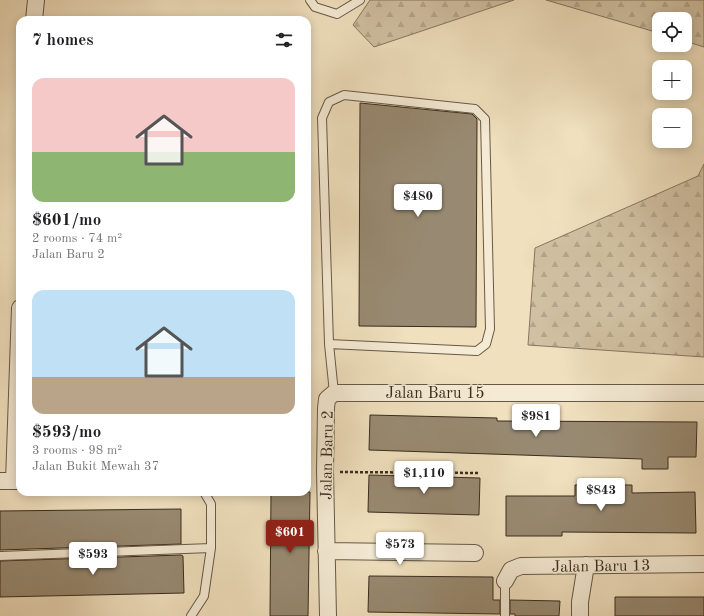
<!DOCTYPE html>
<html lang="en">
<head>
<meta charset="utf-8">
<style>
	body { margin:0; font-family:"Old Standard TT",serif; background:#f6f6f6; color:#202124; height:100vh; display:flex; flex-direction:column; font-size:15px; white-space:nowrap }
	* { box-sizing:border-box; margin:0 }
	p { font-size:13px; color:#757577 }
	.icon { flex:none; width:22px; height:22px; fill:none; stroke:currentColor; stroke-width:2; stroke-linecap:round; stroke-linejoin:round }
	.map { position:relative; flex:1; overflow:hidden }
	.panel { position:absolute; left:16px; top:16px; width:295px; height:480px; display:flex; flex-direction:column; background:#fff; border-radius:12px; box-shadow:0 2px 10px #0003 }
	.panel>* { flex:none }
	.fabs { position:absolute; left:652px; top:12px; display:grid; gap:8px }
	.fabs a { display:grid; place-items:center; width:40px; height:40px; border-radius:8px; background:#fff; box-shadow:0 2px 10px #0003; font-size:20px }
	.price { position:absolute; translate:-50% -34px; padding:0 9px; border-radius:4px; background:#fff; color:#222; font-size:13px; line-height:26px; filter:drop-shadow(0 1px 2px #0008) }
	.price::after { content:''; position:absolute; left:50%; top:24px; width:12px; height:9px; margin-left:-6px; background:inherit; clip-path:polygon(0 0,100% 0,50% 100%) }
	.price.selected { background:#8f2418; color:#fff }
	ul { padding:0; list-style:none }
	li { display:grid; align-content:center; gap:8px; height:212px; padding:0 16px }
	li span { display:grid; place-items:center; height:124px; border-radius:12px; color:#555 }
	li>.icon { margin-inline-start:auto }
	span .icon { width:72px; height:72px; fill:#fffc; stroke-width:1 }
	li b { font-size:17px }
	h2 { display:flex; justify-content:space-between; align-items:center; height:48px; padding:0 16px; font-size:17px }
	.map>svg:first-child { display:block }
</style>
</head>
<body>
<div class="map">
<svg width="704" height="616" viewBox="0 0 704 616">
	<defs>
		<pattern id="forest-firs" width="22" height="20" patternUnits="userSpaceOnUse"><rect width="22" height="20" fill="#d1c1a3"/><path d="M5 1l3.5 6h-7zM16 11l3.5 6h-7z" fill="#b4a68c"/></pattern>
	</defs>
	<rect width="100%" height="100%" fill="#f0e0be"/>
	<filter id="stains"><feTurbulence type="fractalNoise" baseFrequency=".005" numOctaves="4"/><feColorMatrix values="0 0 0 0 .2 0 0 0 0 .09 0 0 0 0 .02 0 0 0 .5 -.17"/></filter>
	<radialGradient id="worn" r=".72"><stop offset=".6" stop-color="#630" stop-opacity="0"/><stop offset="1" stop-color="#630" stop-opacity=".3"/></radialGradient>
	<path fill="url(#forest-firs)" stroke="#857661" d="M 370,0 L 514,0 L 374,47 L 353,25 Z
		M 546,0 L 704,0 L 704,47 L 685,41 L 685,19 L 659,19 L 659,33 Z
		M 704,164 L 704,357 L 528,345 L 535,248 L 698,176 Z"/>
	<path fill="#988a72" stroke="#392c1f" d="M 360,103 L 472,114 L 477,119 L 476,327 L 359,326 Z
		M 370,415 L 497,418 L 497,421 L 697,422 L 696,457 L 668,457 L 668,469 L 642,469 L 642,459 L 369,450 Z
		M 369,475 L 480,478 L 479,515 L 368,512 Z
		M 575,485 L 632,485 L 632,493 L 695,492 L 696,533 L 562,532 L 562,536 L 506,536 L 506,496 L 575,496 Z
		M 271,492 L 310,492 L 308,616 L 270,616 Z
		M 181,509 L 181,544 L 0,550 L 0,511 Z
		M 181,555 L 183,556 L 184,593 L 0,597 L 0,561 Z
		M 369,576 L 493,577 L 493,600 L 500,600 L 500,614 L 368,612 Z
		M 615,597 L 704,597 L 704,616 L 615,616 Z
		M 510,600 L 560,601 L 559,616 L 515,616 L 515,614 L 510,614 Z"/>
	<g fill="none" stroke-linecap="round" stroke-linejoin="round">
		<defs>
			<path id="lane" d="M 310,0 L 315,7 L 337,14 L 360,0
				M 329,344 L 477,351 L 486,344 L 490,329 L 485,119 L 475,109 L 344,95 L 329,102 L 322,118 L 329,344 L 334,393
				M 0,556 L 211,548
				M 505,581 L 505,616
				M 191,616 L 204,596 L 211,548 L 211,504 L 204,492"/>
			<path id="street" d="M 34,20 L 36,0
				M 0,481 L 20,481
				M 14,481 L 20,308
				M 326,551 L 475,553
				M 505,581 L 511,570 L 521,566 L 704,564
				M 328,616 L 325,471 L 326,408 L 327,399 L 334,393 L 704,393
				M 580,616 L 580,602 L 586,565"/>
		</defs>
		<use href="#lane" stroke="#675947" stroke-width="10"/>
		<use href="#street" stroke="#675947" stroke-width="18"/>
		<path stroke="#392c1f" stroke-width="2.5" stroke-dasharray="3 2" stroke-linecap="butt" d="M 340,472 L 479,473"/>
		<use href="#lane" stroke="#f5ebd5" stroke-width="8"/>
		<use href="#street" stroke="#f5ebd5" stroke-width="16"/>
	</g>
	<g text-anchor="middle" stroke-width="3.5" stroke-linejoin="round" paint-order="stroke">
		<g font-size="16" fill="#392c1f" stroke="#f5ebd5">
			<text x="435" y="398">Jalan Baru 15</text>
			<text transform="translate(326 455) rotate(-89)" y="6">Jalan Baru 2</text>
			<text transform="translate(601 565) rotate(-1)" y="6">Jalan Baru 13</text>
		</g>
	</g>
	<rect width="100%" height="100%" filter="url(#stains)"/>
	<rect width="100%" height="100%" fill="url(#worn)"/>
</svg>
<div class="fabs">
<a><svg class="icon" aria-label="locate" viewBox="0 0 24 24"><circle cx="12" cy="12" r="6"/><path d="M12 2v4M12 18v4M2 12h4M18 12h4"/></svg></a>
<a>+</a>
<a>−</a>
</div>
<b class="price" style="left:418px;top:218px">$480</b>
<b class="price" style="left:536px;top:438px">$981</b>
<b class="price" style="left:424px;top:495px">$1,110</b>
<b class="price" style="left:601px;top:512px">$843</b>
<b class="price selected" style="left:290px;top:554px">$601</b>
<b class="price" style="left:400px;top:566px">$573</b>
<b class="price" style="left:93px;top:576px">$593</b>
<section class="panel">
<h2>7 homes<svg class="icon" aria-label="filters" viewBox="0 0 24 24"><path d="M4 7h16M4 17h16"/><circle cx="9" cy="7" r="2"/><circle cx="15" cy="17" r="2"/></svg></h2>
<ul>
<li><span style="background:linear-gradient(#f6c9c9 60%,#8fb573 0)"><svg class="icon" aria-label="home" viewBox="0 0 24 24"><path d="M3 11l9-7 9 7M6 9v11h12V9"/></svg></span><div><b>$601/mo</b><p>2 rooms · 74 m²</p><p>Jalan Baru 2</p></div></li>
<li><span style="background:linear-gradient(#bfe0f5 70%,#b9a48a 0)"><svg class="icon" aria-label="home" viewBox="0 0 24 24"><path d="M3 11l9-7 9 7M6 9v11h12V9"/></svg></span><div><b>$593/mo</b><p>3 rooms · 98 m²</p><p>Jalan Bukit Mewah 37</p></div></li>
</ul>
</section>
</div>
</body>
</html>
